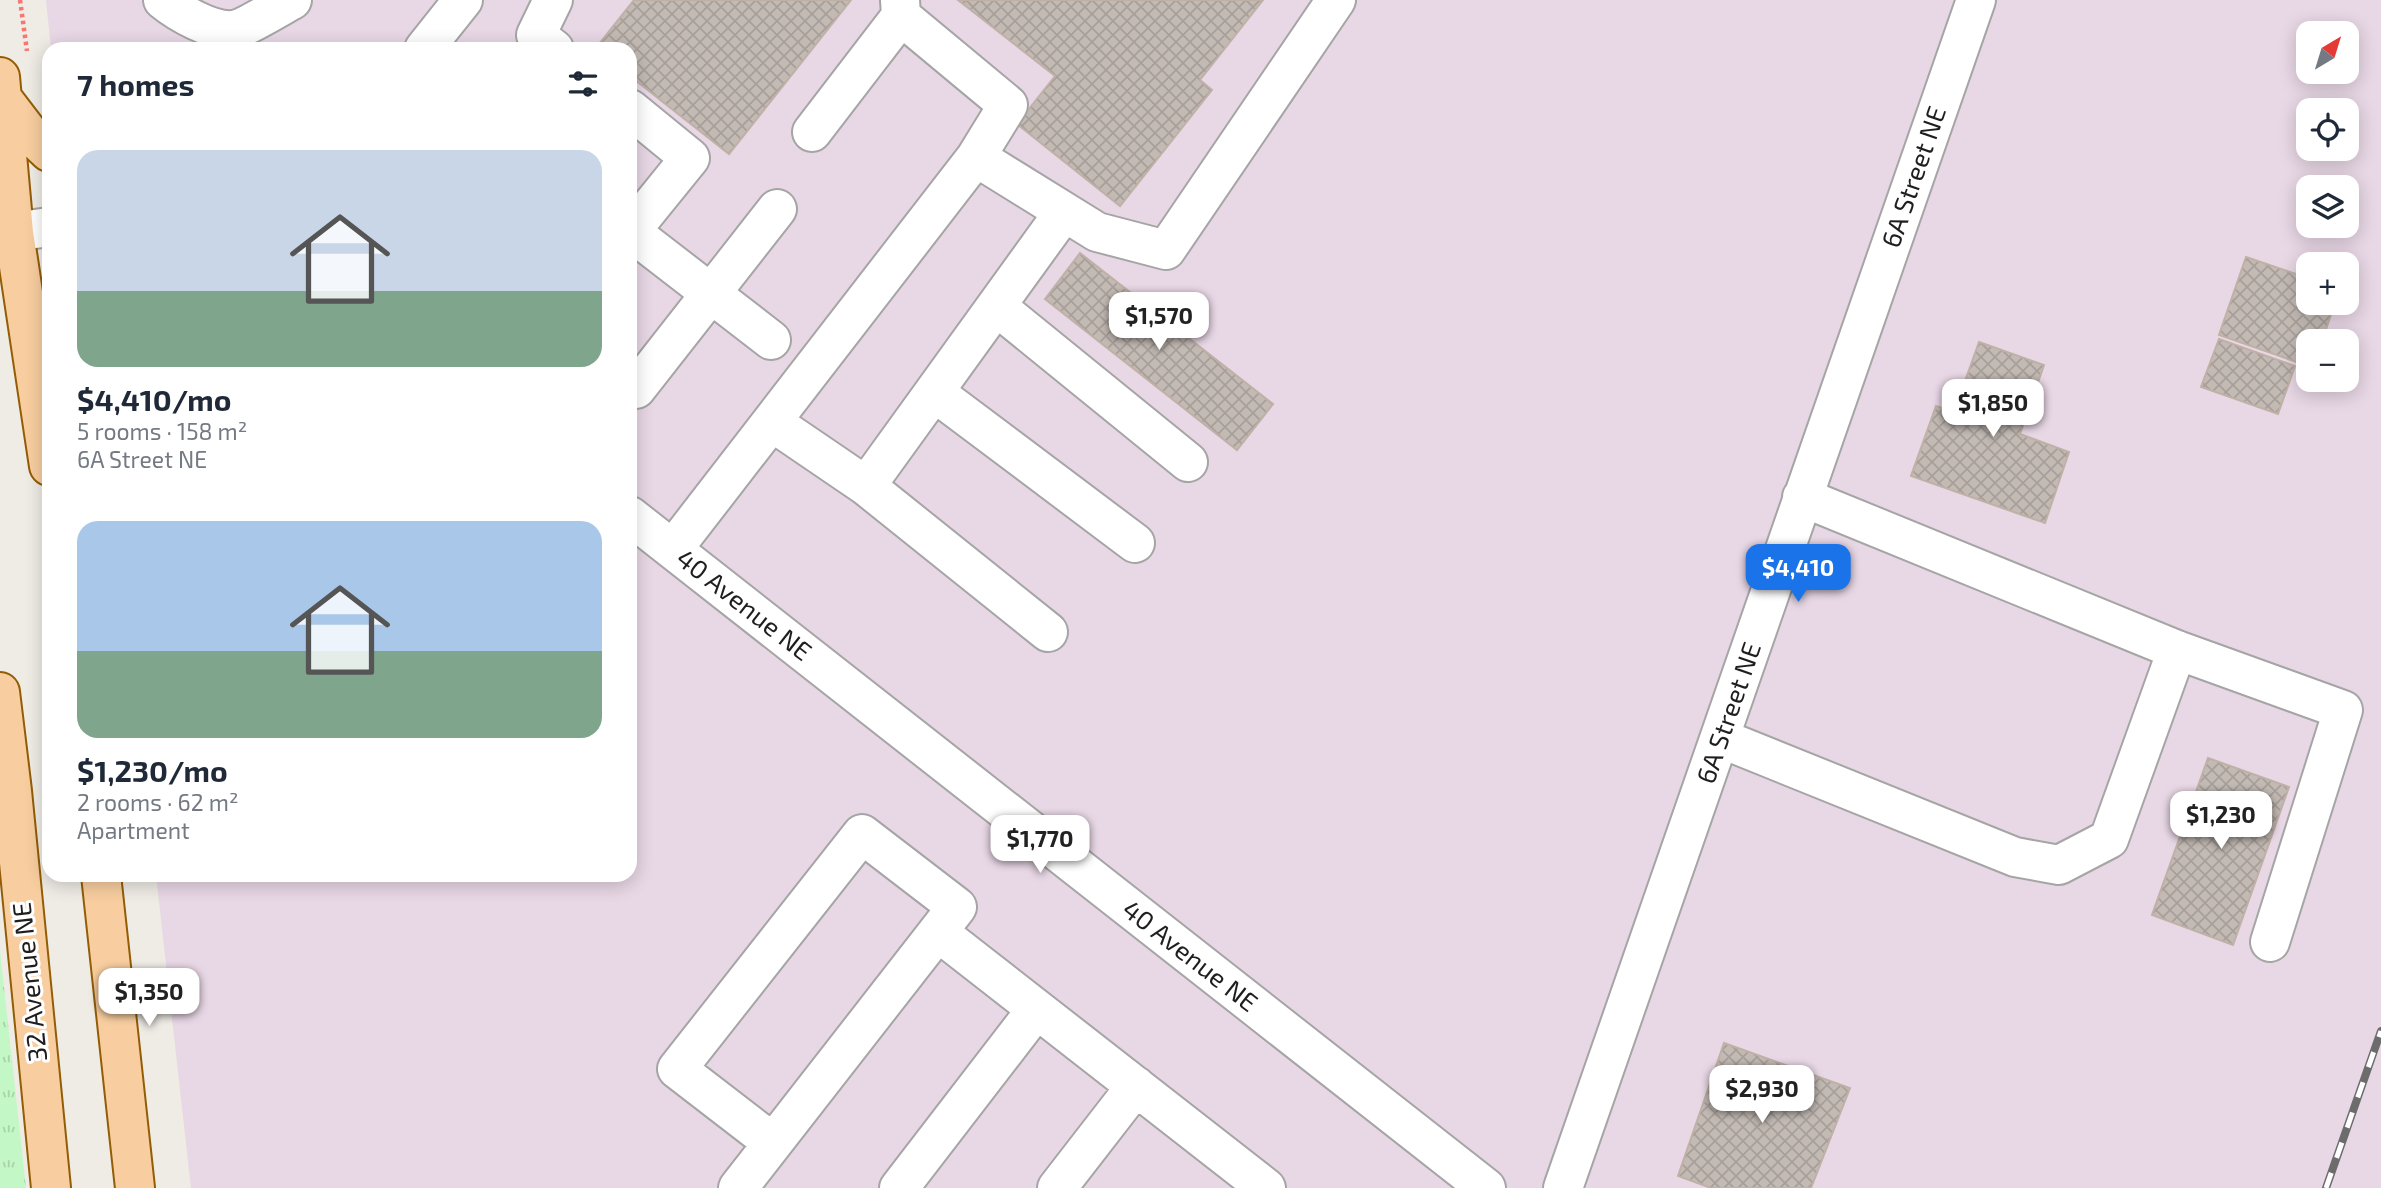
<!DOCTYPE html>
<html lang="en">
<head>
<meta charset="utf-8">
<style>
	body { margin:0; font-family:"Exo 2",sans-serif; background:#f6f6f7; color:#1f2937; height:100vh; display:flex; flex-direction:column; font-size:26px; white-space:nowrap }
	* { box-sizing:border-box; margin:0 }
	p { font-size:23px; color:#747a83 }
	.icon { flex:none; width:38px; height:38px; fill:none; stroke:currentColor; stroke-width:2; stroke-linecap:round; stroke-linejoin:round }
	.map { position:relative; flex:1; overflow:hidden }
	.drawer { position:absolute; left:42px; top:42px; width:595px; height:840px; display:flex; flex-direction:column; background:#fff; border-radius:21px; box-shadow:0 4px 18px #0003 }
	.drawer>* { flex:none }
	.needle { width:46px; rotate:38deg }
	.fabs { position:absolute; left:2296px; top:21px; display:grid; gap:14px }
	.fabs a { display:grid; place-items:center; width:63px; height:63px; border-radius:14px; background:#fff; box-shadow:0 4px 18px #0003; font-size:35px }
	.price { position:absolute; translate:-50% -60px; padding:0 16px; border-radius:14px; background:#fff; color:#222; font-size:23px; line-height:46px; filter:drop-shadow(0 2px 4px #0008) }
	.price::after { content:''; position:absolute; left:50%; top:42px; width:21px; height:16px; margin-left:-10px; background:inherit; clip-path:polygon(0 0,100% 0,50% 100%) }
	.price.selected { background:#1a73e8; color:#fff }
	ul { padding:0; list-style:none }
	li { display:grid; align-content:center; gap:14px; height:371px; padding:0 35px }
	li span { display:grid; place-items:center; height:217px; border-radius:21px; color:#555 }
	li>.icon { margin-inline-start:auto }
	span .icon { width:126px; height:126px; fill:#fffc; stroke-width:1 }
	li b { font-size:30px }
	h2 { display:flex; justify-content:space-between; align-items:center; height:84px; padding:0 35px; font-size:30px }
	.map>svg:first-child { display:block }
</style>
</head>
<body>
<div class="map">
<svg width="2381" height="1188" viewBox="0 0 2381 1188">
	<defs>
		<pattern id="park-tufts" width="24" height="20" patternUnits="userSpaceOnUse" patternTransform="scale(1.75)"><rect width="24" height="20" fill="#c3f7c5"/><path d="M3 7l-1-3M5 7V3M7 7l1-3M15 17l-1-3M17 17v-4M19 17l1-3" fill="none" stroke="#a7d3a9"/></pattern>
		<pattern id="building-cross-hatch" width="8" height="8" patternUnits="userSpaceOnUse" patternTransform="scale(1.75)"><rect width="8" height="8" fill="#c3bab4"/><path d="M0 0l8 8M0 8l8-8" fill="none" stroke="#a79f9a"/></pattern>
	</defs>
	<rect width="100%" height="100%" fill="#efebe5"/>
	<path fill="#e8d7e5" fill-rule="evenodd" d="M 46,0 L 2381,0 L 2381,1188 L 191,1188 L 156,875 L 630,875 L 630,49 L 51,49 ZM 2308,33 L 2347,33 L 2347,72 L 2308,72 ZM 2308,110 L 2347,110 L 2347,149 L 2308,149 ZM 2308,187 L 2347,187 L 2347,226 L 2308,226 ZM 2308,264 L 2347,264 L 2347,303 L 2308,303 ZM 2308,341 L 2347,341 L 2347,380 L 2308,380 Z"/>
	<path fill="url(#park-tufts)" d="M 0,951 L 26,1188 L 0,1188 Z"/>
	<path fill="url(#building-cross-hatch)" stroke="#c0b1a7" stroke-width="2" d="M 634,0 L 851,0 L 729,154 L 630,76 L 630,49 L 595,49 Z
		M 958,0 L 1263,0 L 1200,80 L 1212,90 L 1120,206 L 1017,124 L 1055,76 Z
		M 1080,253 L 1273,404 L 1237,450 L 1045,299 Z
		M 2246,257 L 2308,278 L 2308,303 L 2335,303 L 2322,341 L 2308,341 L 2308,366 L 2219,335 Z
		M 2219,339 L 2295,366 L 2278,414 L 2201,387 Z
		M 1979,342 L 2044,365 L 2020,434 L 2069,452 L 2045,523 L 1911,476 L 1936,406 L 1948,410 L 1955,392 L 1960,395 Z
		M 2208,758 L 2289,787 L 2233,945 L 2152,915 Z
		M 1724,1043 L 1850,1088 L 1811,1188 L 1711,1188 L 1678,1176 Z"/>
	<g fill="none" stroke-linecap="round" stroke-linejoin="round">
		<defs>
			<path id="minor" d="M 163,0 C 179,13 212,32 233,30 C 243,29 281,6 292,0
				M 553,0 L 536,35 L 554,49
				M 900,0 L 901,16 L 1008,105 L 976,157 L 1097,232 L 1166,250 L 1336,0
				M 424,49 L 463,0
				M 630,109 L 690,158 L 630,232
				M 812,132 L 901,16
				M 630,231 L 771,340
				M 0,234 L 49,227
				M 996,306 L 1188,462
				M 636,389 L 777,209
				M 934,392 L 1135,543
				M 772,422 L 866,486 L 1064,212
				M 866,486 L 1048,632
				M 1802,497 L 2177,650 L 2343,710 L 2270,942
				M 630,516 L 1486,1188
				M 673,549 L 976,157
				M 1720,738 L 2015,857 L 2059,865 L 2109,839 L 2177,650
				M 938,932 L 1266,1188
				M 738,1188 L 957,907 L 862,834 L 677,1069 L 773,1143
				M 899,1188 L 1036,1010
				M 1057,1188 L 1136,1086
				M 1563,1188 L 1976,0"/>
			<path id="major" d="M 0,77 L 14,233 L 49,466
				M 2,98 L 28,132 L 49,152
				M 0,692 L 12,791 L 51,1188
				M 101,875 L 135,1188"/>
		</defs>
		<use href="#minor" stroke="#a5a5a5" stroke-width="42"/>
		<use href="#major" stroke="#935d05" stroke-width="42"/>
		<path stroke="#f57770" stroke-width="4.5" stroke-dasharray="3.5 3.5" stroke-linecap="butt" d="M 20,0 L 27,51"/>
		<use href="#minor" stroke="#fff" stroke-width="38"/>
		<use href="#major" stroke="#f8cea0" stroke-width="38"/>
		<defs>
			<path id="rail" d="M 2326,1188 L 2381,1031"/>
		</defs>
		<use href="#rail" stroke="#6c6c6c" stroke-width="8"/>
		<use href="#rail" stroke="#fff" stroke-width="5" stroke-dasharray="16" stroke-linecap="butt"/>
	</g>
	<g text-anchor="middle" stroke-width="6" stroke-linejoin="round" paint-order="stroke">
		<g font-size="26" fill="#1e1e1e" stroke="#fff">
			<text transform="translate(1914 177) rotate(-71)" y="9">6A Street NE</text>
			<text transform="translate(744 605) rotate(38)" y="9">40 Avenue NE</text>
			<text transform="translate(1729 713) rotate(-71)" y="9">6A Street NE</text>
			<text transform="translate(1190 956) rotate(38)" y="9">40 Avenue NE</text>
			<text transform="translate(30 982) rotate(-96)" y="9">32 Avenue NE</text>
		</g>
	</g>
</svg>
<div class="fabs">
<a><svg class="needle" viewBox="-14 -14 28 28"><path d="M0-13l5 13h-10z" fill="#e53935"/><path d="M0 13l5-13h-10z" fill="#747a83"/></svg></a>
<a><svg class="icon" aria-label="locate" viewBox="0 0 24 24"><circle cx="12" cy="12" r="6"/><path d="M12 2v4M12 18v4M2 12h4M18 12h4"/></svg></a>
<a><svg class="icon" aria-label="layers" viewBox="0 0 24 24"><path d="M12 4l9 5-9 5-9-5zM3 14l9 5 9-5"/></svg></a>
<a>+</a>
<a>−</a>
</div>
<b class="price" style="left:1159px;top:352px">$1,570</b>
<b class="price" style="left:1993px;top:439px">$1,850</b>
<b class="price selected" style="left:1798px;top:604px">$4,410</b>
<b class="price" style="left:2221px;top:851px">$1,230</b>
<b class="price" style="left:1040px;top:875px">$1,770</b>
<b class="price" style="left:149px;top:1028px">$1,350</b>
<b class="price" style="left:1762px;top:1125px">$2,930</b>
<section class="drawer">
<h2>7 homes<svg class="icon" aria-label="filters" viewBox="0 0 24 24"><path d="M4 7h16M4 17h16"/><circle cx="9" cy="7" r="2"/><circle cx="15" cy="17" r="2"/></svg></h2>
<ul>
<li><span style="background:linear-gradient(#c9d6e8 65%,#7fa58c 0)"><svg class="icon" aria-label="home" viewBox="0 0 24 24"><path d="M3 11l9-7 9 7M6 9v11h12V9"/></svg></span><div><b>$4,410/mo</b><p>5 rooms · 158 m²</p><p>6A Street NE</p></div></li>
<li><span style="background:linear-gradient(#a9c7e8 60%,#7fa58c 0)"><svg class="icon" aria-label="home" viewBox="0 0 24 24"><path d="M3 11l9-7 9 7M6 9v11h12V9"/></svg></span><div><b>$1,230/mo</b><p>2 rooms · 62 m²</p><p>Apartment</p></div></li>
</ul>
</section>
</div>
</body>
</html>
